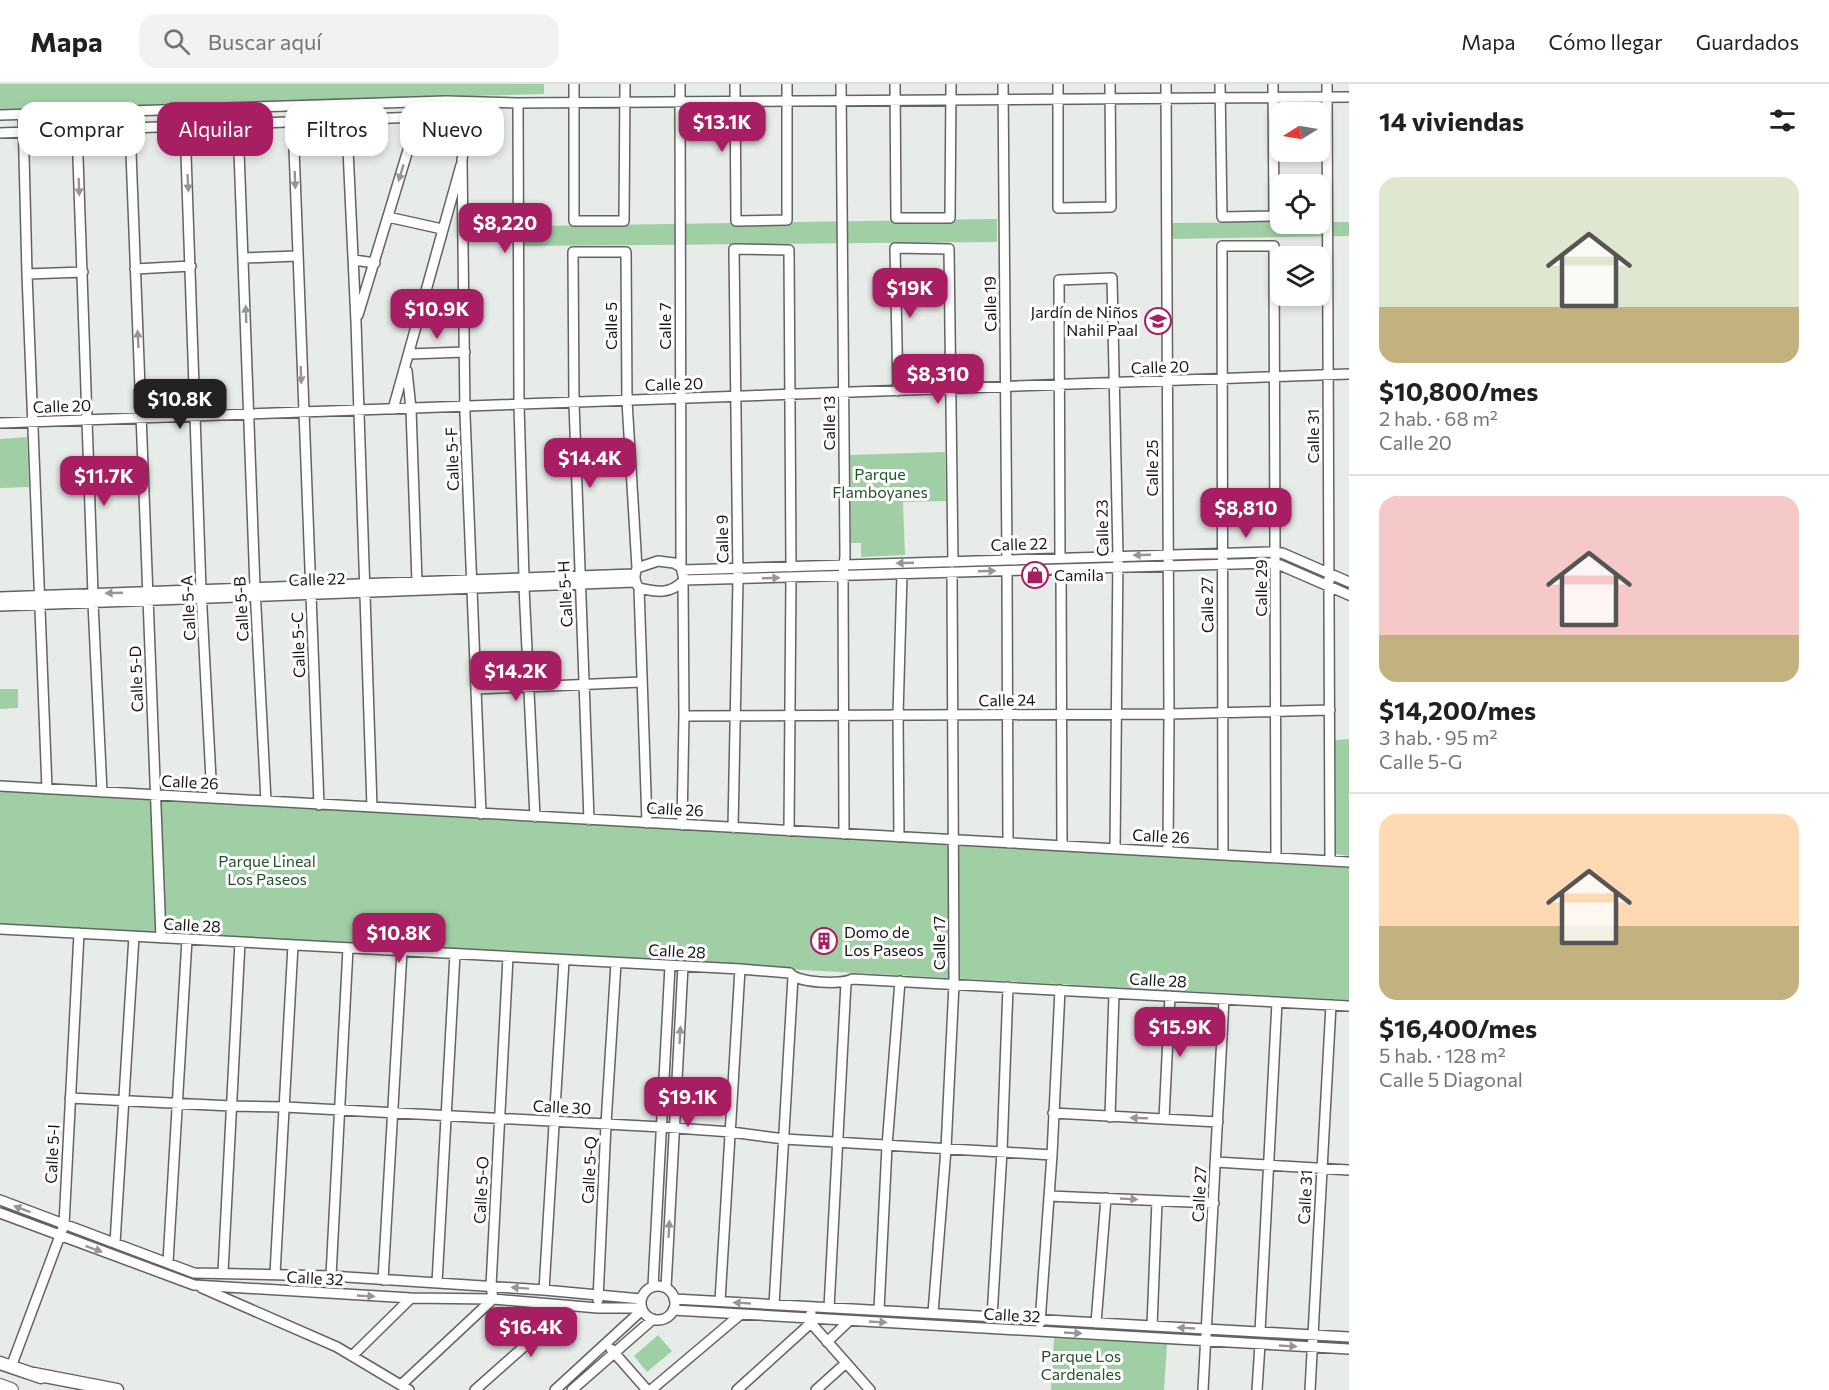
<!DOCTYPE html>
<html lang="es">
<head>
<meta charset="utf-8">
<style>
	body { margin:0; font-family:Commissioner,sans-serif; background:#f2f2f2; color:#202124; height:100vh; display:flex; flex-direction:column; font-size:22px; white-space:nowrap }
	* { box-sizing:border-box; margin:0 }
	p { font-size:20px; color:#757577 }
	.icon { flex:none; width:33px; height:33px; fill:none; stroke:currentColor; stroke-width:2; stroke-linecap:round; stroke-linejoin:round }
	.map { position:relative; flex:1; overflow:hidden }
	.drawer { display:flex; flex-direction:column; background:#fff; width:480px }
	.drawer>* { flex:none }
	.banner { position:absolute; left:18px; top:18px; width:570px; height:54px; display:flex; gap:12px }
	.needle { width:39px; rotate:259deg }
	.fabs { position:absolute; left:1270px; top:18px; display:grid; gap:12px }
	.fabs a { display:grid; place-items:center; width:60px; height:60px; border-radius:12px; background:#fff; box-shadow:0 3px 9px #0003; font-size:30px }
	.price { position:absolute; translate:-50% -51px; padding:0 14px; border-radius:12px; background:#a81e62; color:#fff; font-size:20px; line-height:39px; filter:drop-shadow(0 2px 3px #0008) }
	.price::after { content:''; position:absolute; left:50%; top:36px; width:18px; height:14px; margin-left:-9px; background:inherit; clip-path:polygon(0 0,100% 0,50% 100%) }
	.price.current { background:#222; color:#fff }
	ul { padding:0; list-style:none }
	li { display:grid; align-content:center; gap:12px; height:318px; padding:0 30px }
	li+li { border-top:2px solid #e0e0e0 }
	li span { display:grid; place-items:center; height:186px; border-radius:18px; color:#555 }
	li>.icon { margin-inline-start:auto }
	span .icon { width:108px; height:108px; fill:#fffc; stroke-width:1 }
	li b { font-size:26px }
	h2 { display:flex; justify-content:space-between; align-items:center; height:72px; padding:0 30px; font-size:26px }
	.chip { padding:0 21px; border-radius:18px; background:#fff; box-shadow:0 3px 9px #0003; font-size:21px; line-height:54px }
	.chip.current { background:#a81e62; color:#fff }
	header { display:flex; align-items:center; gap:36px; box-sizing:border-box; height:84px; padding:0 30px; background:#fff; border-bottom:2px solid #e0e0e0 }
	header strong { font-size:28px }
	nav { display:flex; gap:33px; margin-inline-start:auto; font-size:21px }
	.search { width:420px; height:54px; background:#f2f2f2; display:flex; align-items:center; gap:15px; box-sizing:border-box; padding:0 21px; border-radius:18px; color:#757577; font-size:22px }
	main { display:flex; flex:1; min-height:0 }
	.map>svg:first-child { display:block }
</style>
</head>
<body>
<header>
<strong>Mapa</strong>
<div class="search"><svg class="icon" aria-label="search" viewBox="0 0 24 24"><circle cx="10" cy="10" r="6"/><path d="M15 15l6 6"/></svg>Buscar aquí</div>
<nav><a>Mapa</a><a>Cómo llegar</a><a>Guardados</a></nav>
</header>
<main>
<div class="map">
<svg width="1349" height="1306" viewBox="0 0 1349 1306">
	<rect width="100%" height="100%" fill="#e8ece9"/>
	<path fill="#a1cfa5" d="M 0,0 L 544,0 L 544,10 L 0,25 Z
		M 997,135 L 997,158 L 523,162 L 514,157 L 470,158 L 470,143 Z
		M 1281,138 L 1320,140 L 1320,138 L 1349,138 L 1349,152 L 1170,155 L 1170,139 Z
		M 27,353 L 29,403 L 0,404 L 0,355 Z
		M 945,368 L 946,417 L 903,418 L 905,471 L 861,473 L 861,459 L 851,459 L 850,371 Z
		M 0,605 L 18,605 L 18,624 L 0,625 Z
		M 1349,655 L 1349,772 L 1336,770 L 1335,656 Z
		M 0,706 L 647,739 L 1349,784 L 1349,916 L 0,842 Z
		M 658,1251 L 672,1267 L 647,1288 L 634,1272 Z
		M 1054,1254 L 1167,1260 L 1164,1306 L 1051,1306 Z"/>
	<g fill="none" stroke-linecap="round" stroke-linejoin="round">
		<defs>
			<path id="minor" d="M 574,0 L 574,137 L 624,137 L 625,0
				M 680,0 L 681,483
				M 735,0 L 736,137 L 787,136 L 787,0
				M 841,0 L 845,472 L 843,492 L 844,750
				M 895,0 L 896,134 L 950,134 L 951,0
				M 1003,0 L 1007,476
				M 1058,0 L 1058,124 L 1111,123 L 1110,0
				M 1166,0 L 1169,630 L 1168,768
				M 1220,0 L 1222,133 L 1274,132 L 1273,0
				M 1327,0 L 1330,777
				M 464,19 L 464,61 L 462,76 L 465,331 L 481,730
				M 518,19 L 519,321 L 524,494
				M 346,22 L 356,238 L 372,723
				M 0,31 L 446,17 L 518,19 L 1349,13
				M 23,31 L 27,190 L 47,705
				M 293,38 L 319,721
				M 238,40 L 255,504 L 266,717
				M 185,41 L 201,506 L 212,714
				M 130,42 L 161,854
				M 77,45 L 93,510
				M 0,49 L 418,33 L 433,30 L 457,19
				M 388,133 L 442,145
				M 244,174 L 297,172
				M 354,176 L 375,179
				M 135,185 L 191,182
				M 27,190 L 83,188
				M 358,231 L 418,33
				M 409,270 L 465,268
				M 407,287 L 411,325 L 417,498
				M 898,307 L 895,164 L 949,165 L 953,478
				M 393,325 L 461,81
				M 0,339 L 1349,290
				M 1060,474 L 1059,196 L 1112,194 L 1118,472 L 1115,765
				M 658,477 L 674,479 L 681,483 L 684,496 C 670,511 657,508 639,504 C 634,497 634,492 637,484 Z
				M 1061,485 L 1062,762
				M 683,486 L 1270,468 L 1282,469 L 1349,498
				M 1007,487 L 1008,759
				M 684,496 L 1269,479 L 1280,481 L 1349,511
				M 524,503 L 535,733
				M 639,504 L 647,739
				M 0,513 L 634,490
				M 93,519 L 102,708
				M 0,522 L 635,498
				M 476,605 L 641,598
				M 684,632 L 1169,630 L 1330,626
				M 0,702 L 1349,778
				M 589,736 L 574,319 L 573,168 L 626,168 L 627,317 L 637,484
				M 682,741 L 684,632 L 683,498
				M 733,744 L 738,495 L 734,165 L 789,166 L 791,483
				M 789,747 L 791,493
				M 899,753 L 898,631 L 902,490
				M 1223,771 L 1222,162 L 1274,162 L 1276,774
				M 0,845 L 740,885 L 790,889 C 797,899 842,901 852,895 L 1349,922
				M 70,1014 L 231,1022 L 285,1023 L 662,1043 L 731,1048 L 784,1055 L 1052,1071
				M 1053,1029 L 1218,1038
				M 1110,1033 L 1114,909
				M 1164,1035 L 1170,912
				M 1216,1078 L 1349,1086
				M 1049,1112 L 1214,1119
				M 0,1116 L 194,1189 L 331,1192 L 544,1206 L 641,1215
				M 0,1129 L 194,1201 L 411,1214 L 493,1215 L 598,1224 L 641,1224
				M 115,1159 L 134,852
				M 168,1178 L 187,855
				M 223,1188 L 240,858
				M 275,1190 L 293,861
				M 331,1192 L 348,864
				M 383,1196 L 402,867
				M 437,1199 L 455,870
				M641 1219a17 17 0 1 1 34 0a17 17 0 1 1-34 0Z
				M 653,1202 L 670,882
				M 202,1204 L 337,1263 L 409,1306
				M 666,1204 L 683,882
				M 544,1206 L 564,876
				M 674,1215 L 1349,1253
				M 598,1216 L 606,1040 L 616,879
				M 720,1217 L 740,885
				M 774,1221 L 793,893
				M 829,1224 L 846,899
				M 673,1226 L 1349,1265
				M 879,1226 L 887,1062 L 900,897
				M 811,1229 L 811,1239 L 870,1306
				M 933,1229 L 946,1065 L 954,900 L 952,488
				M 992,1233 L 1002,1067 L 1008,903
				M 1040,1239 L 1052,1071 L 1060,906
				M 1096,1239 L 1106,1114
				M 1152,1242 L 1157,1117
				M 1260,1248 L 1277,918
				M 827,1258 L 849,1237
				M 611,1265 L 647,1306
				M 352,1272 L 411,1214
				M 11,1283 L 64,1141 L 79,849
				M 401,1301 L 493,1215 L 491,1202 L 508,873
				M 475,1306 L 570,1222
				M 555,1306 L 642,1226
				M 572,1306 L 653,1235
				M 651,1306 L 741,1230
				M 737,1306 L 811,1239
				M 816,1306 L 846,1279
				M 1203,1306 L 1224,915
				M 1257,1306 L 1260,1260
				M 1310,1306 L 1331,921"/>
			<path id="major" d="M 0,1279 L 41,1293
				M 34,1290 L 117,1306"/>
			<path id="highway" d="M 0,1302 L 11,1306"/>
		</defs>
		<use href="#minor" stroke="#616461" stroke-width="12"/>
		<use href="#major" stroke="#616461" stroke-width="15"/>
		<use href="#highway" stroke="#616461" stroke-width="16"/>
		<use href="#minor" stroke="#fff" stroke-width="9"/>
		<use href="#major" stroke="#fff" stroke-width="12"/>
		<use href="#highway" stroke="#fff" stroke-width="14"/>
	</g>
	<defs><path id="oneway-solid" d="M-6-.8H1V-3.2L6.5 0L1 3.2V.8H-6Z" transform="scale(1.5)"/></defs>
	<g fill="#969696">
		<use href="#oneway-solid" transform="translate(401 89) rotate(107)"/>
		<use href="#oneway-solid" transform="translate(295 96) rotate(88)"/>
		<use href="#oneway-solid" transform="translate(188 99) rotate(87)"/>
		<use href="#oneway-solid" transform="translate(79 103) rotate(88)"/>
		<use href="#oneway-solid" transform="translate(246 230) rotate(-92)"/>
		<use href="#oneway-solid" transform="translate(138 255) rotate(-93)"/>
		<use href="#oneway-solid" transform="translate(301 291) rotate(88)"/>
		<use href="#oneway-solid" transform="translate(1142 471) rotate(178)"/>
		<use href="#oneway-solid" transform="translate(905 479) rotate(178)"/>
		<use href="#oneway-solid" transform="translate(987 487) rotate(-2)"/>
		<use href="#oneway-solid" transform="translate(771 494) rotate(-2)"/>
		<use href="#oneway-solid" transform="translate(114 509) rotate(178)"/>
		<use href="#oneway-solid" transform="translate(680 951) rotate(-87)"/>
		<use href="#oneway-solid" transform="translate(1139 1034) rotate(-178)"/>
		<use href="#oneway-solid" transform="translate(1129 1115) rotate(3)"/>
		<use href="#oneway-solid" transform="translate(22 1125) rotate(-159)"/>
		<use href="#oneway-solid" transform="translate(669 1145) rotate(-87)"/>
		<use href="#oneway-solid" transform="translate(94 1165) rotate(20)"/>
		<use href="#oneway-solid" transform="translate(520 1204) rotate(-176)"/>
		<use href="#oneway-solid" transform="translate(366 1212) rotate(3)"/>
		<use href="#oneway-solid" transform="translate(742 1219) rotate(-177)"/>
		<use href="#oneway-solid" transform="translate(878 1238) rotate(3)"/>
		<use href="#oneway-solid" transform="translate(1186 1244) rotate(-177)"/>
		<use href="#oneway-solid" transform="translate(1073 1249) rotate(3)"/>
		<use href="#oneway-solid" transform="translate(1288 1262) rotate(3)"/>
	</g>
	<defs>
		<symbol id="school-ring" viewBox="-11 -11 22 22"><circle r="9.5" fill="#fff" stroke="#a81e62" stroke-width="1.5"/><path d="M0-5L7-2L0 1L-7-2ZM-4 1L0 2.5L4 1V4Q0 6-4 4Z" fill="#a81e62"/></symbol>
		<symbol id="shop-ring" viewBox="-11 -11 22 22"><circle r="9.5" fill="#fff" stroke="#a81e62" stroke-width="1.5"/><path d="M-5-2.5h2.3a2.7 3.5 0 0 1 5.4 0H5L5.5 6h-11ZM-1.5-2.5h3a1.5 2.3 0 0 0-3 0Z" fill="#a81e62"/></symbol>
		<symbol id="building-ring" viewBox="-11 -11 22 22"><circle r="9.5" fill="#fff" stroke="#a81e62" stroke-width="1.5"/><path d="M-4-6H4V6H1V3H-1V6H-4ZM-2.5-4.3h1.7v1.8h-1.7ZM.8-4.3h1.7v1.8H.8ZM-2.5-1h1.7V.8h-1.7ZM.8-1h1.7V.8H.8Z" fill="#a81e62"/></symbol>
	</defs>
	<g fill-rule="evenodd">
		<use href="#school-ring" x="1143" y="222" width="30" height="30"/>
		<use href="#shop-ring" x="1020" y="476" width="30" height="30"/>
		<use href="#building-ring" x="809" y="842" width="30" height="30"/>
	</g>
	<g text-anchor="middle" stroke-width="6" stroke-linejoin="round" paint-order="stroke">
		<g font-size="16" fill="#151615" stroke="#fff">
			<text transform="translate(990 220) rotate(-91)" y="6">Calle 19</text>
			<text transform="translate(611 242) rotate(-90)" y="6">Calle 5</text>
			<text transform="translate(665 242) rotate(-90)" y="6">Calle 7</text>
			<text transform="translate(1160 283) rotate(-2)" y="6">Calle 20</text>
			<text transform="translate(674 300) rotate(-2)" y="6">Calle 20</text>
			<text transform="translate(62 322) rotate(-2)" y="6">Calle 20</text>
			<text transform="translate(829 339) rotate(-90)" y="6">Calle 13</text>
			<text transform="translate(1313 352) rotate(-90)" y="6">Calle 31</text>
			<text transform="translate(452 375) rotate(-92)" y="6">Calle 5-F</text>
			<text transform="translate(1152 384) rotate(-90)" y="6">Calle 25</text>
			<text transform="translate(1102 444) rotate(-91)" y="6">Calle 23</text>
			<text transform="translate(722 455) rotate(-91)" y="6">Calle 9</text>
			<text transform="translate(1019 460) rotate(-2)" y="6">Calle 22</text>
			<text transform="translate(317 495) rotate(-2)" y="6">Calle 22</text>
			<text transform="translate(1261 504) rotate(-90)" y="6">Calle 29</text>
			<text transform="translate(565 510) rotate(-93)" y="6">Calle 5-H</text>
			<text transform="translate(1207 521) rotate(-91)" y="6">Calle 27</text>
			<text transform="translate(188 524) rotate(-93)" y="6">Calle 5-A</text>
			<text transform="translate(241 525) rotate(-93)" y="6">Calle 5-B</text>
			<text transform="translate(298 561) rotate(-92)" y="6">Calle 5-C</text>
			<text transform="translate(136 595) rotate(-92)" y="6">Calle 5-D</text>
			<text transform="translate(1007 616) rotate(-1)" y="6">Calle 24</text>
			<text transform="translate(190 698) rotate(3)" y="6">Calle 26</text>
			<text transform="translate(675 725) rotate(3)" y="6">Calle 26</text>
			<text transform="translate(1161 752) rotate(3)" y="6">Calle 26</text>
			<text transform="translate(192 841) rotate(3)" y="6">Calle 28</text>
			<text transform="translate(939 859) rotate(-90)" y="6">Calle 17</text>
			<text transform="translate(677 867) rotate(3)" y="6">Calle 28</text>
			<text transform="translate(1158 896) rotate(3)" y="6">Calle 28</text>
			<text transform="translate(562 1023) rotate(3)" y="6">Calle 30</text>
			<text transform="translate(52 1070) rotate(-87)" y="6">Calle 5-I</text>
			<text transform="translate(589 1086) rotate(-87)" y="6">Calle 5-Q</text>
			<text transform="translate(481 1106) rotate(-87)" y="6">Calle 5-O</text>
			<text transform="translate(1199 1110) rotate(-87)" y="6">Calle 27</text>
			<text transform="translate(1305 1113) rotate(-87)" y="6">Calle 31</text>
			<text transform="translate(315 1194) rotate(3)" y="6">Calle 32</text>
			<text transform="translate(1012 1231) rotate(3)" y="6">Calle 32</text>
		</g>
		<g font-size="16" fill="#151615" stroke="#fff" text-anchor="start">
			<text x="1138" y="234" text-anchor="end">Jardín de Niños<tspan x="1138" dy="18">Nahil Paal</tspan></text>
			<text x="1054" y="497">Camila</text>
			<text x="844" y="854">Domo de<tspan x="844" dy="18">Los Paseos</tspan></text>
		</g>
		<g font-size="16" fill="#1e5327" stroke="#fff">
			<text x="880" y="396">Parque<tspan x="880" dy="18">Flamboyanes</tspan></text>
			<text x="267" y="783">Parque Lineal<tspan x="267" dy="18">Los Paseos</tspan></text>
			<text x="1081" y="1278">Parque Los<tspan x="1081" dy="18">Cardenales</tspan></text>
		</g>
	</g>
</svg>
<div class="fabs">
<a><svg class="needle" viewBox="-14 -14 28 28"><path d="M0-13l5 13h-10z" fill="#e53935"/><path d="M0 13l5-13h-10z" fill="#757577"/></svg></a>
<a><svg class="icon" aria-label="locate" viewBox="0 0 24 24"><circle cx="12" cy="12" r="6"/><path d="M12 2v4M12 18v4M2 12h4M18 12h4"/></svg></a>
<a><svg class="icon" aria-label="layers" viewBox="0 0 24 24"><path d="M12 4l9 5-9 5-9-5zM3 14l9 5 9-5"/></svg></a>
</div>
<b class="price" style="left:722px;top:69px">$13.1K</b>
<b class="price" style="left:505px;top:170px">$8,220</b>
<b class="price" style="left:910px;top:235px">$19K</b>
<b class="price" style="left:437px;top:256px">$10.9K</b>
<b class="price" style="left:938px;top:321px">$8,310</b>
<b class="price current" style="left:180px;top:346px">$10.8K</b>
<b class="price" style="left:590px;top:405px">$14.4K</b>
<b class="price" style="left:104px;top:423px">$11.7K</b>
<b class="price" style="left:1246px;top:455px">$8,810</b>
<b class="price" style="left:516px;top:618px">$14.2K</b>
<b class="price" style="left:399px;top:880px">$10.8K</b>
<b class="price" style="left:1180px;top:974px">$15.9K</b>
<b class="price" style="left:688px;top:1044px">$19.1K</b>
<b class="price" style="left:531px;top:1274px">$16.4K</b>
<div class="banner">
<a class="chip">Comprar</a>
<a class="chip current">Alquilar</a>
<a class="chip">Filtros</a>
<a class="chip">Nuevo</a>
</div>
</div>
<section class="drawer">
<h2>14 viviendas<svg class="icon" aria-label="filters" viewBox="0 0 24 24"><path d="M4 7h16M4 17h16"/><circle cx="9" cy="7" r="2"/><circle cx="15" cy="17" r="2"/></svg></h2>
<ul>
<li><span style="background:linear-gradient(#dfe7d0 70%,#c2b280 0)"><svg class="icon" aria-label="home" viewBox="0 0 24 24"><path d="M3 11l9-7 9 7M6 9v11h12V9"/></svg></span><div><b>$10,800/mes</b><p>2 hab. · 68 m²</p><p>Calle 20</p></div></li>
<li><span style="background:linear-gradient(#f6c9c9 75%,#c2b280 0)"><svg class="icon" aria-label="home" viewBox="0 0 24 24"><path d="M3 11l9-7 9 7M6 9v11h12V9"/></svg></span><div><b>$14,200/mes</b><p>3 hab. · 95 m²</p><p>Calle 5-G</p></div></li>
<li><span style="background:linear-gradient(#ffd9b3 60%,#c2b280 0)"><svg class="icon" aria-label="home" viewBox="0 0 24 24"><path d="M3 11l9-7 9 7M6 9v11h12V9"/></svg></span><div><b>$16,400/mes</b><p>5 hab. · 128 m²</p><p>Calle 5 Diagonal</p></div></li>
</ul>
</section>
</main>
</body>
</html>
